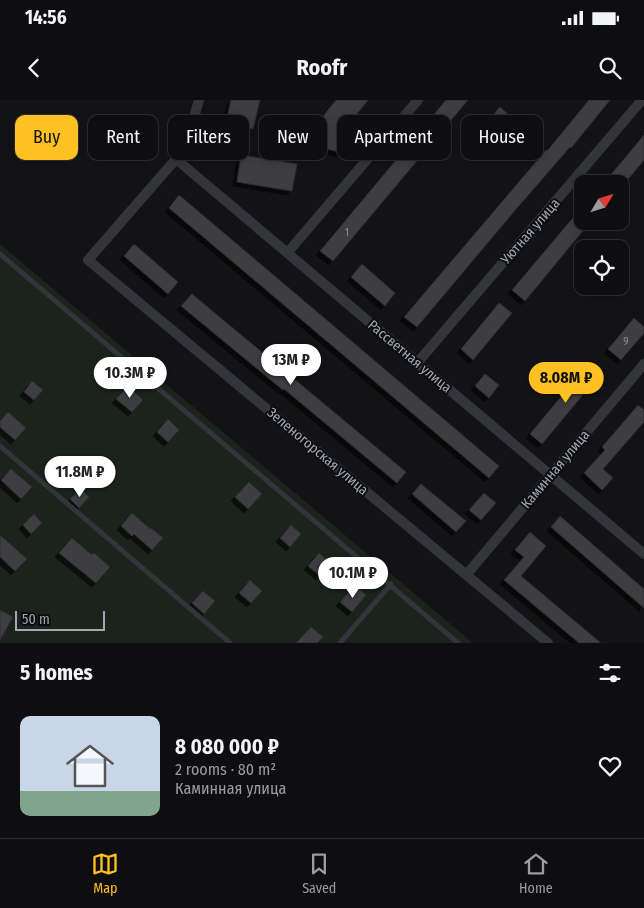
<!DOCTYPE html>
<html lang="en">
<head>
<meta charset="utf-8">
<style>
	body { margin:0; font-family:"Fira Sans Condensed",sans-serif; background:#171719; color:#f1f3f6; height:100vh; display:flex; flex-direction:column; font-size:19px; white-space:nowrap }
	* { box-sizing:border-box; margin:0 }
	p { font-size:16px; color:#9b9c9f }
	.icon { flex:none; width:28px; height:28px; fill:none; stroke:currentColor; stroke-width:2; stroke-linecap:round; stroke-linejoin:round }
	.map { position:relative; height:543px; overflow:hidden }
	.panel { display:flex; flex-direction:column; background:#0e0e10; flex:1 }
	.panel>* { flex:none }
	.hud { position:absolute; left:15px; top:15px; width:615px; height:45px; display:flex; gap:10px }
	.needle { width:32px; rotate:52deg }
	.fabs { position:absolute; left:574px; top:75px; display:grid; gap:10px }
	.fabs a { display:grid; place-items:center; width:55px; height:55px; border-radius:10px; background:#0e0e10; box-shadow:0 2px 8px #0003,0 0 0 1px #2e2e30; font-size:25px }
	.scale { position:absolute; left:15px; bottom:12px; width:90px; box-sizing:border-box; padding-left:5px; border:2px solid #a3a8b7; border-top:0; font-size:14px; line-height:18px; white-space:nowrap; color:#a3a8b7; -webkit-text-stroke:4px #0e0e10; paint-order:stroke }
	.price { position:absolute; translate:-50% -42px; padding:0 11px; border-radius:18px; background:#fff; color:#222; font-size:16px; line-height:32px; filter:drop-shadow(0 1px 2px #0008) }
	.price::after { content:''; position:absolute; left:50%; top:30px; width:15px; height:11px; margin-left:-8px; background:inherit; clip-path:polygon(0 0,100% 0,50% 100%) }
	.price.active { background:#ffc121; color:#111 }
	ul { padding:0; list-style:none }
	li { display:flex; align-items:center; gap:15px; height:125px; padding:0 20px }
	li+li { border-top:1px solid #2e2e30 }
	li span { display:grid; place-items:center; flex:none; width:140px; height:100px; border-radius:10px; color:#555 }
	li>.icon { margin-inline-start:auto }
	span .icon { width:60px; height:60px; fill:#fffc; stroke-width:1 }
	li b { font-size:21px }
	h2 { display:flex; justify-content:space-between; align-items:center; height:60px; padding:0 20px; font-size:21px }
	.pill { padding:0 18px; border-radius:10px; background:#0e0e10; box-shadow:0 2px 8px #0003,0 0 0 1px #2e2e30; font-size:18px; line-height:45px }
	.pill.active { background:#ffc121; color:#111 }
	.status { display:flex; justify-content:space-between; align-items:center; height:35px; padding:0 25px; background:#0e0e10; direction:ltr }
	.status svg { height:14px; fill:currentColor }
	header { display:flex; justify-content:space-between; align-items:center; height:65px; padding:0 20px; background:#0e0e10; font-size:22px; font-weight:700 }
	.tabs { display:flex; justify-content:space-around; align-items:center; height:70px; border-top:1px solid #2e2e30; background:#0e0e10; font-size:14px; color:#9b9c9f }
	.tabs a { display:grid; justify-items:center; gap:2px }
	.tabs .active { color:#ffc121 }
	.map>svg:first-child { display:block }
</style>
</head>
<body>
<div class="status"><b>14:56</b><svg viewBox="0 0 49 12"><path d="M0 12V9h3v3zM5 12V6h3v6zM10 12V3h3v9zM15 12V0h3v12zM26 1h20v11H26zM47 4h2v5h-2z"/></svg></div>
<header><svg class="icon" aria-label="back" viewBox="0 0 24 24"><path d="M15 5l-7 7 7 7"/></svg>Roofr<svg class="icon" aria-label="search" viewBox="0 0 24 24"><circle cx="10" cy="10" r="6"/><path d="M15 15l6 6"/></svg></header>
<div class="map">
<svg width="644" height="543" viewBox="0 0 644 543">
	<defs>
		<filter id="shadow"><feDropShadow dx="-4" dy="4" stdDeviation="0" flood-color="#0009"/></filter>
	</defs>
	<rect width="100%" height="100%" fill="#131315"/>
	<path fill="#1b231c" d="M 0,144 L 473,543 L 0,543 Z"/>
	<path fill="#3c3d43" stroke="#2d2d31" filter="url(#shadow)" d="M 231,0 L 260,0 L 253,29 L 226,23 Z
		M 336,0 L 368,0 L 349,24 L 344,53 L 318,47 L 324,15 Z
		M 446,0 L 468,0 L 333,161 L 320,151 Z
		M 589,0 L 610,0 L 571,48 L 570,47 L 517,108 L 417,227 L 404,217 L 546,50 L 547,51 Z
		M 500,7 L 511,17 L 499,32 L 487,22 Z
		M 644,35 L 644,60 L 620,89 L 620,84 L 614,84 L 608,78 Z
		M 241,55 L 297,64 L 292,91 L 237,82 Z
		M 179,95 L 499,366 L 489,378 L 169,108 Z
		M 582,107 L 582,121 L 591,121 L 525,201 L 512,190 Z
		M 134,144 L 178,182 L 168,194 L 124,156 Z
		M 362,164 L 395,193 L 385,206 L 351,177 Z
		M 192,194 L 406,372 L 397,383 L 284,289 L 283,290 L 181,206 Z
		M 499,203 L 512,213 L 473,260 L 461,249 Z
		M 634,218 L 644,227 L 644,233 L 621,260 L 608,249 Z
		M 589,263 L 601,273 L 542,344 L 530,334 Z
		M 485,274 L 499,285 L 489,298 L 475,286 Z
		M 32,281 L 43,290 L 34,300 L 24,292 Z
		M 128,286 L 143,300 L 132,312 L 116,299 Z
		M 638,305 L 644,310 L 644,322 L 603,369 L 613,378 L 602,390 L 584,373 L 605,350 L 602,347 Z
		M 8,312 L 26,328 L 15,340 L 0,327 L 0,321 Z
		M 168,319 L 179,330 L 168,342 L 157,332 Z
		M 11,369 L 32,387 L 21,399 L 1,380 Z
		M 249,382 L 262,394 L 248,409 L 235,397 Z
		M 421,384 L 466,421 L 456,432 L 412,394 Z
		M 81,389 L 89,397 L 79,408 L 70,399 Z
		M 484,393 L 496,403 L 481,420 L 469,410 Z
		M 132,413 L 150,429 L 151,428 L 163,438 L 152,450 L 134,434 L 132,436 L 121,426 Z
		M 34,414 L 42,423 L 31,434 L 23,425 Z
		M 560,416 L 644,489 L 644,508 L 551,427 Z
		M 291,425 L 301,434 L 290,447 L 280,438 Z
		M 530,432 L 546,446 L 521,476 L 601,543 L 579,543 L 504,480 L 524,457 L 515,450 Z
		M 0,435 L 27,459 L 15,471 L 0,457 Z
		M 72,438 L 92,455 L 94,453 L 110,467 L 96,483 L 59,453 Z
		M 319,453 L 331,464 L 320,476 L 308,466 Z
		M 250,480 L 262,491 L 251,503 L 239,493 Z
		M 355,485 L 366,495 L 352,512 L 340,502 Z
		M 203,491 L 215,501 L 204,514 L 192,503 Z
		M 0,510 L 13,517 L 0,540 Z
		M 311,527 L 323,537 L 317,543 L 296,543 Z"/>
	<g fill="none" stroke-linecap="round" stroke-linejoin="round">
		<path stroke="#34343b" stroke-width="5" d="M 0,154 L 458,543
			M 0,346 L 230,543
			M 340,543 L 391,484"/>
		<path stroke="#34343b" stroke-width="10" d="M 199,0 L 192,24 L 176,59 L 88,160 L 548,543
			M 176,59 L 644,454
			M 288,152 L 418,0
			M 418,262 L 642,0
			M 467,474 L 644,264"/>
	</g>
	<g text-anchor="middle" stroke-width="4" stroke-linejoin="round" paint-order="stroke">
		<g font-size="11" fill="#898d9a">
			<text x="347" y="136">1</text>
			<text x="626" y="245">9</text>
		</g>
		<g font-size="14" fill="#a3a8b7" stroke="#0e0e10">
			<text transform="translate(530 131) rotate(-49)" y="5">Уютная улица</text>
			<text transform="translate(410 256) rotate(40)" y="5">Рассветная улица</text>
			<text transform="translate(318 351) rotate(40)" y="5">Зеленогорская улица</text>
			<text transform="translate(555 369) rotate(-50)" y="5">Каминная улица</text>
		</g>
	</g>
</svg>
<div class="fabs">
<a><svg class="needle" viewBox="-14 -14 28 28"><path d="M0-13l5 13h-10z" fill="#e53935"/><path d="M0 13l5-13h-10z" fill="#9b9c9f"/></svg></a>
<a><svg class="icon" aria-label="locate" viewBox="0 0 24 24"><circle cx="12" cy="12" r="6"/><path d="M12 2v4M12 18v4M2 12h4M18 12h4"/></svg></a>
</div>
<div class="scale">50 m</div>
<b class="price" style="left:291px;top:286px">13M ₽</b>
<b class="price" style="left:130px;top:299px">10.3M ₽</b>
<b class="price active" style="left:566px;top:304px">8.08M ₽</b>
<b class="price" style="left:80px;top:398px">11.8M ₽</b>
<b class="price" style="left:353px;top:499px">10.1M ₽</b>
<div class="hud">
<a class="pill active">Buy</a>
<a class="pill">Rent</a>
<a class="pill">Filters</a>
<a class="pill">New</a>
<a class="pill">Apartment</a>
<a class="pill">House</a>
</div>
</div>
<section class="panel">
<h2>5 homes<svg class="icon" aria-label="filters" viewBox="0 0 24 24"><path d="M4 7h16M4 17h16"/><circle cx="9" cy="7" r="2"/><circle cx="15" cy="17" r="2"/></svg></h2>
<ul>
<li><span style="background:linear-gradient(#c9d6e8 75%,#7fa58c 0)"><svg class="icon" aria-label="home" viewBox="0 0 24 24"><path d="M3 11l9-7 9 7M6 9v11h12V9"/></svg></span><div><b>8 080 000 ₽</b><p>2 rooms · 80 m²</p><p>Каминная улица</p></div><svg class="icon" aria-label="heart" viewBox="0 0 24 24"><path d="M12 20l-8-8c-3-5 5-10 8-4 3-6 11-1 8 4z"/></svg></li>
</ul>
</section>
<nav class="tabs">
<a class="active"><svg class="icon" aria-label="map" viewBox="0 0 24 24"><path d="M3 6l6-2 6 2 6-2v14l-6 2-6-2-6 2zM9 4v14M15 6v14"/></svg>Map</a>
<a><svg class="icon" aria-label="saved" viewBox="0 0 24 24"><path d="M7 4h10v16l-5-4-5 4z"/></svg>Saved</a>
<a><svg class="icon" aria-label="home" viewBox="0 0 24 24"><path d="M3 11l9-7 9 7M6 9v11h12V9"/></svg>Home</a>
</nav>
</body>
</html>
